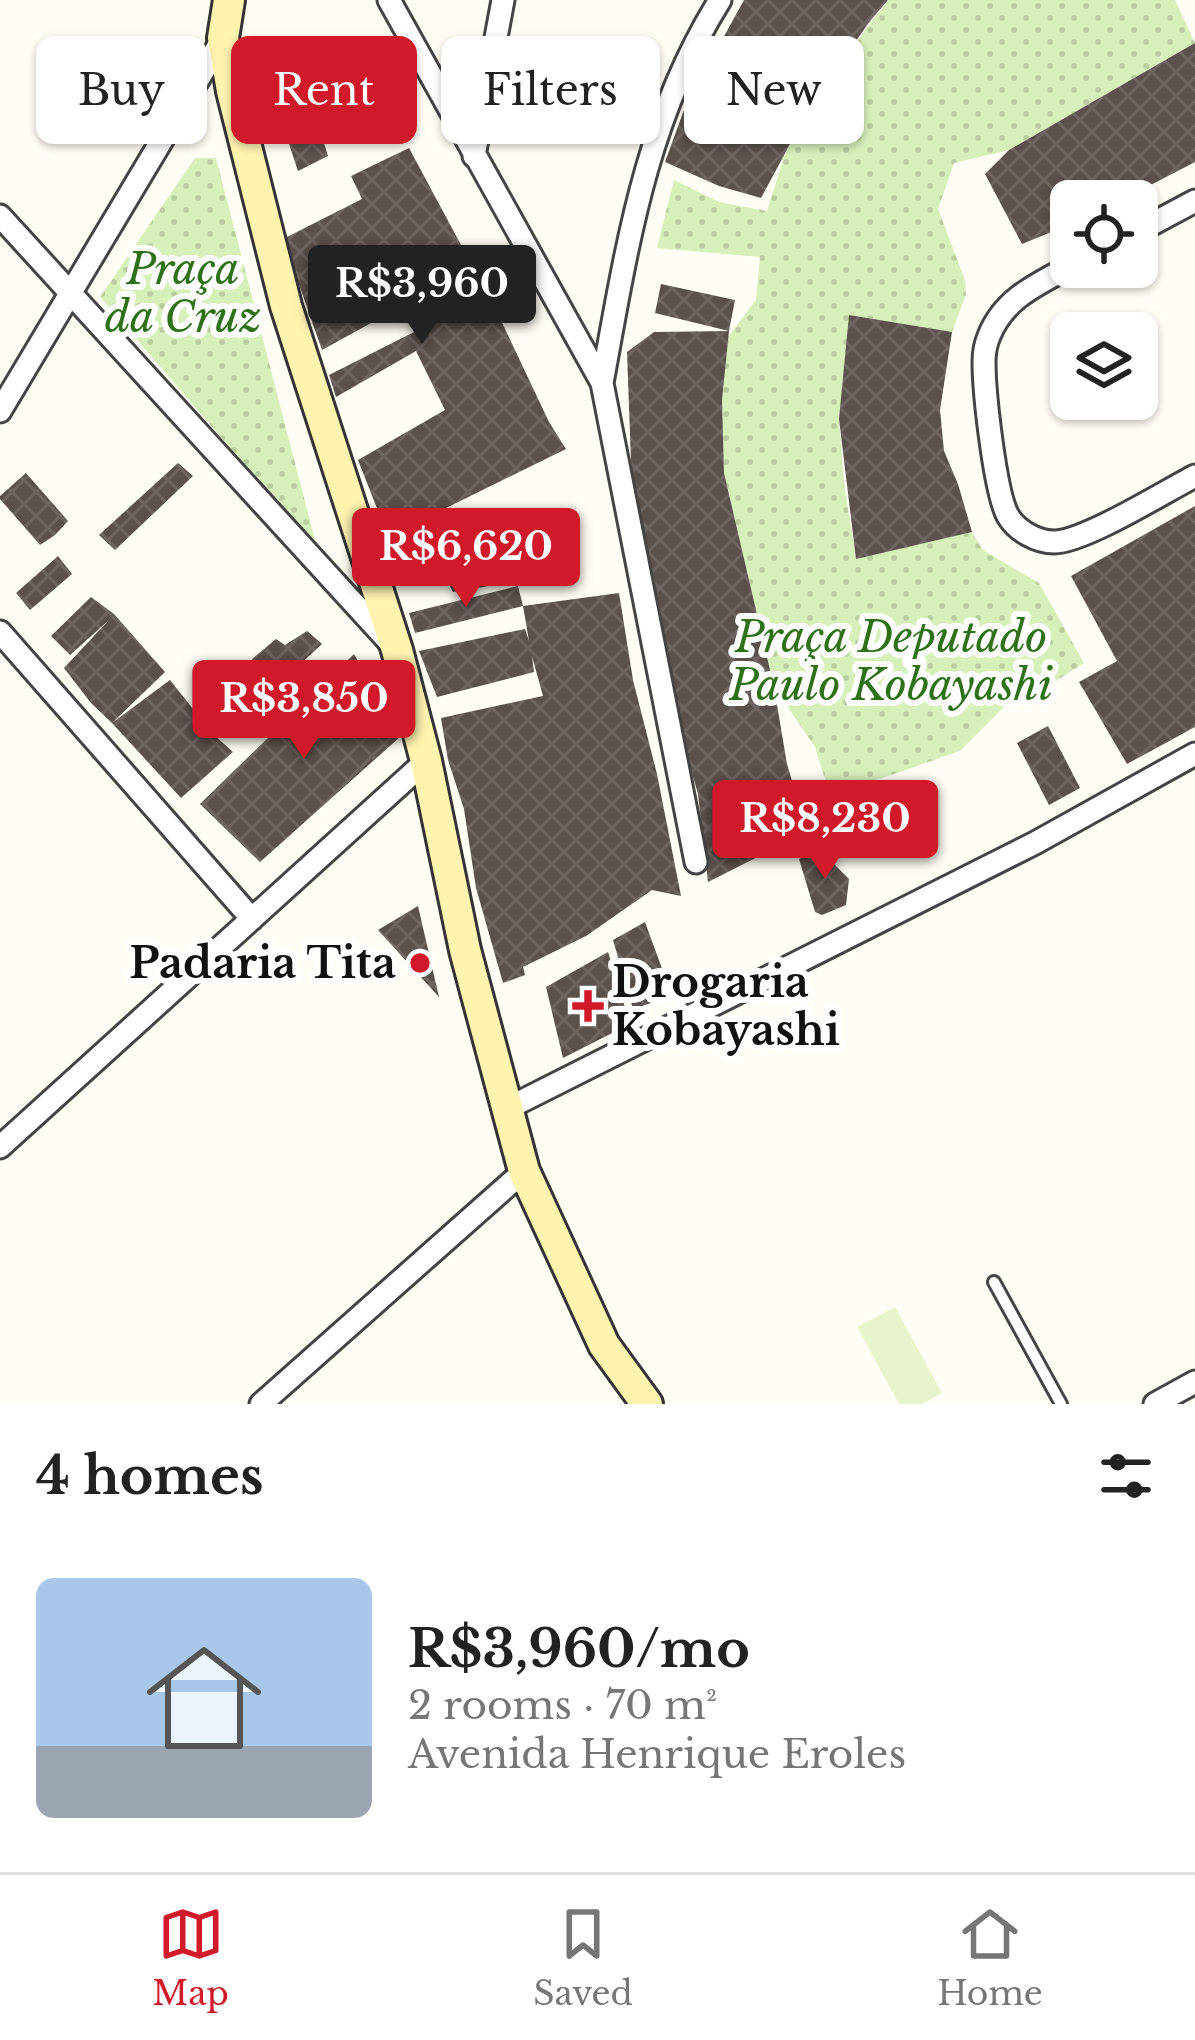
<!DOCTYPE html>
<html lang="en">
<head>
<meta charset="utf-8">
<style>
	body { margin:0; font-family:"Libre Baskerville",serif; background:#f6f6f6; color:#222; height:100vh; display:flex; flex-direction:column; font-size:45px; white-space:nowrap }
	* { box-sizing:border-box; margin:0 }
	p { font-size:39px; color:#767676 }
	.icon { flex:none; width:66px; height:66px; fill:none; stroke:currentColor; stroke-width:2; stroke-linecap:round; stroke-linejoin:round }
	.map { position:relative; height:1404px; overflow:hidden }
	.drawer { display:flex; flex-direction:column; background:#fff; flex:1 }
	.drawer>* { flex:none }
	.top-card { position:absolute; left:36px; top:36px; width:1125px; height:108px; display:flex; gap:24px }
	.buttons { position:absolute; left:1050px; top:180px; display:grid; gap:24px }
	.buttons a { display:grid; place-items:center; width:108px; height:108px; border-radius:18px; background:#fff; box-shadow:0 3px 9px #0004; font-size:60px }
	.price { position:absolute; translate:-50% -102px; padding:0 27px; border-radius:12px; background:#d11929; color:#fff; font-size:39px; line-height:78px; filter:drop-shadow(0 3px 6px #0008) }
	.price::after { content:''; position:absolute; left:50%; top:72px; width:36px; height:27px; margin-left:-18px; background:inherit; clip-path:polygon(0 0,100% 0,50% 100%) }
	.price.selected { background:#222; color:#fff }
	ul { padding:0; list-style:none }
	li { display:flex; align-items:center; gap:36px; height:300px; padding:0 36px }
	li span { display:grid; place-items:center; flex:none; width:336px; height:240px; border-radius:18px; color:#555 }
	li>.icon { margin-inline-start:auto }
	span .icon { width:144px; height:144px; fill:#fffc; stroke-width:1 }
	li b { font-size:51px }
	h2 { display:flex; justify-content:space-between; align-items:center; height:144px; padding:0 36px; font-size:51px }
	.chip { padding:0 42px; border-radius:18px; background:#fff; box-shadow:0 3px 9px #0004; font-size:42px; line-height:108px }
	.chip.selected { background:#d11929; color:#fff }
	.tabs { display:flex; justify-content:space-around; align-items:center; height:168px; border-top:3px solid #e0e0e0; background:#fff; font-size:33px; color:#767676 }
	.tabs a { display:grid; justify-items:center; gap:6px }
	.tabs .selected { color:#d11929 }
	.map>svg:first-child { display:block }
</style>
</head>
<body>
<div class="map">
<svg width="1195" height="1404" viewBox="0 0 1195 1404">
	<defs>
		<pattern id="grass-dots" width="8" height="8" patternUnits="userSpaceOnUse" patternTransform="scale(3)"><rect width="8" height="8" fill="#d7efb9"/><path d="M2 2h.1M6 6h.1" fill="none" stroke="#b8cc9e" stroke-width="1.8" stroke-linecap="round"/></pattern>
		<pattern id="building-cross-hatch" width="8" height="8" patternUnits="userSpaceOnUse" patternTransform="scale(3)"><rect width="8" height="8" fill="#5b514c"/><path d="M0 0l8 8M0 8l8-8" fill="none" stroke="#6e6662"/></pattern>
	</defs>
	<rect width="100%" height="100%" fill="#fffdf5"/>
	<path fill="url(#grass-dots)" d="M 888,0 L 1175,0 L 1195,43 L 1009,150 L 954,163 L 938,209 L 965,280 L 966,294 L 952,332 L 845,368 L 839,419 L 844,484 L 856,558 L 972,532 L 983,550 L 1039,583 L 1084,663 L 1029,698 L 1008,703 L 960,751 L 845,791 L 832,802 L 815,747 L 774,687 L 724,473 L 722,400 L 728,337 L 756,300 L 760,257 L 657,248 L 674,180 L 719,202 L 767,211 L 785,154 L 817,95 Z
		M 195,158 L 216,158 L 317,548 L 100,297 Z"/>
	<path fill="#e8f5cc" d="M 895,1307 L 942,1393 L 922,1404 L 899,1404 L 857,1327 Z"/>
	<path fill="url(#building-cross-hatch)" d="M 744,0 L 888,0 L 870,21 L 812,103 L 761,198 L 719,186 L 665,162 L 685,107 Z
		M 1195,43 L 1195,162 L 1120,201 L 1071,201 L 1071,224 L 1022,244 L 985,174 L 1009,150 Z
		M 315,114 L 328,156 L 298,171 L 284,129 Z
		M 409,148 L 497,312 L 549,422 L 566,449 L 442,510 L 452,527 L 393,549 L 358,460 L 445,410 L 416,351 L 336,397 L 329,375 L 418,330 L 411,301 L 322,350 L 283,239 L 362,199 L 351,176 Z
		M 661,284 L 735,300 L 729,331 L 722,400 L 724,473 L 774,687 L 787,764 L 807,832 L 708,882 L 698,794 L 674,711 L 643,533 L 632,489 L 627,352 L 654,332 L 729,331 L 655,313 Z
		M 849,315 L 952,332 L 940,410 L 944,451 L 958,484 L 972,532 L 856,559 L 839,419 Z
		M 178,463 L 193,476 L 115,550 L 99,535 Z
		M 26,473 L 68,521 L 55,535 L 40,545 L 0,499 L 0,496 Z
		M 1195,506 L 1195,727 L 1127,764 L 1079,682 L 1117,661 L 1071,576 Z
		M 507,513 L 520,530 L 536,578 L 453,592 L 436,559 L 475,547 L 469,530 Z
		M 58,556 L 72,574 L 30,610 L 16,593 Z
		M 518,586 L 523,606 L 415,633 L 409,613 Z
		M 619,593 L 633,680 L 657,774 L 681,896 L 652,890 L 586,936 L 523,967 L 525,975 L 503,983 L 476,888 L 464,809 L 448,760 L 441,718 L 543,696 L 532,656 L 534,672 L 437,697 L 419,651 L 525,629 L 529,641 L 523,606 Z
		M 91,597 L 114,614 L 165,672 L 112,723 L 91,703 L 64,668 L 108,621 L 70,655 L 51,636 Z
		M 307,631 L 322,644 L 256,705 L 238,689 L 259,671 L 252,659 L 276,639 L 285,645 Z
		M 354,654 L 400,737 L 260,862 L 200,804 Z
		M 170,680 L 213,734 L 233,752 L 181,798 L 112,723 Z
		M 1048,726 L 1080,788 L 1049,805 L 1017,743 Z
		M 827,848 L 834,864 L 849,879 L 846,905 L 822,915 L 815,912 L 799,859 Z
		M 418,906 L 439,997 L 378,930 Z
		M 645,922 L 672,996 L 633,1009 L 613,940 Z
		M 608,952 L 630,1024 L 563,1058 L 546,987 Z"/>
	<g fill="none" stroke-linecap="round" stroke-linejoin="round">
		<defs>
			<path id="service" d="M 994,1282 L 1061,1404"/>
			<path id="minor" d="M 389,0 L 602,383 L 696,862
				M 474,156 L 503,0
				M 0,216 L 392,645
				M 1137,232 L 1195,201
				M 1071,266 C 1038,284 1004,298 989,336 C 986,343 984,354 984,362 C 984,392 995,493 1008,516 C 1017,531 1037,542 1054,542 C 1084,542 1164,492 1195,476
				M 602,383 C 627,247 645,120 720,0
				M 0,411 L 223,38
				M 0,632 L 252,919
				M 508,1108 L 1035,843 L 1195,754
				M 0,1147 L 426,761
				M 261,1404 L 524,1171
				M 1155,1404 L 1195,1382"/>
			<path id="secondary" d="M 229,0 L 223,38 L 232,91 L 286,306 L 397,650 L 426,761 L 465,950 L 524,1171 L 604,1345 L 647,1404"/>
		</defs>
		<use href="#service" stroke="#444" stroke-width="16"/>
		<use href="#minor" stroke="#444" stroke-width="27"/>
		<use href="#secondary" stroke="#333" stroke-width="36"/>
		<use href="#service" stroke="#fff" stroke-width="10"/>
		<use href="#minor" stroke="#fff" stroke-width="21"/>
		<use href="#secondary" stroke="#fff3b0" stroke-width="30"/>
	</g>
	<g fill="#d11929" stroke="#fff" stroke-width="4.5">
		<circle cx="420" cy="963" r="12"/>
		<path d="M582 988h12v12h12v12h-12v12h-12v-12h-12v-12h12z"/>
	</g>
	<g text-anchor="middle" stroke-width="12" stroke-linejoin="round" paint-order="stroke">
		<g font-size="42" font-style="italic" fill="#2e7119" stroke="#fff">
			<text x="183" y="284">Praça<tspan x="183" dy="48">da Cruz</tspan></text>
			<text x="891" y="652">Praça Deputado<tspan x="891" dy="48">Paulo Kobayashi</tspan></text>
		</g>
		<g font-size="42" font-weight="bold" fill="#111" stroke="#fff" text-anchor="end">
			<text x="396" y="978">Padaria Tita</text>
			<text x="612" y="997" text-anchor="start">Drogaria<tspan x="612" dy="48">Kobayashi</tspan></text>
		</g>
	</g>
</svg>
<div class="buttons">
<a><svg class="icon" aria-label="locate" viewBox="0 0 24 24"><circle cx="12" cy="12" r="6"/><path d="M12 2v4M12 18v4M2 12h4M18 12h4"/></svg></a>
<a><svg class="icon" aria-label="layers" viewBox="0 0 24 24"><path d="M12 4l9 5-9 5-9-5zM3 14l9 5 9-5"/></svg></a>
</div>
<b class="price selected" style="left:422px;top:347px">R$3,960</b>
<b class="price" style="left:466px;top:610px">R$6,620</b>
<b class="price" style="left:304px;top:762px">R$3,850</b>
<b class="price" style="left:825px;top:882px">R$8,230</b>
<div class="top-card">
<a class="chip">Buy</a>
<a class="chip selected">Rent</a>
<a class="chip">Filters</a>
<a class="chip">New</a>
</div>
</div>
<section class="drawer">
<h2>4 homes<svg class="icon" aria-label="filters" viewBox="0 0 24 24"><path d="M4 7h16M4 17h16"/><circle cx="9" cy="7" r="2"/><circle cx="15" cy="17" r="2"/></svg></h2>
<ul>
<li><span style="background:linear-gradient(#a9c7e8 70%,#9aa5b1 0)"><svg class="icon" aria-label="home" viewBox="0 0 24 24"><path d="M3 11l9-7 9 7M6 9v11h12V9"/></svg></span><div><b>R$3,960/mo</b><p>2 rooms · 70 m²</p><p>Avenida Henrique Eroles</p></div></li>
</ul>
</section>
<nav class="tabs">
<a class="selected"><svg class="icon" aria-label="map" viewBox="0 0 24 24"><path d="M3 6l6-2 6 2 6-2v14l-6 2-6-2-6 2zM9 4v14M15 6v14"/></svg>Map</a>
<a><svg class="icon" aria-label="saved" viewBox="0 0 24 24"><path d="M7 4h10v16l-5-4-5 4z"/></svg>Saved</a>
<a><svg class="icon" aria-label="home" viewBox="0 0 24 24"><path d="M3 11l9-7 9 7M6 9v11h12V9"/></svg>Home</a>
</nav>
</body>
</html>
